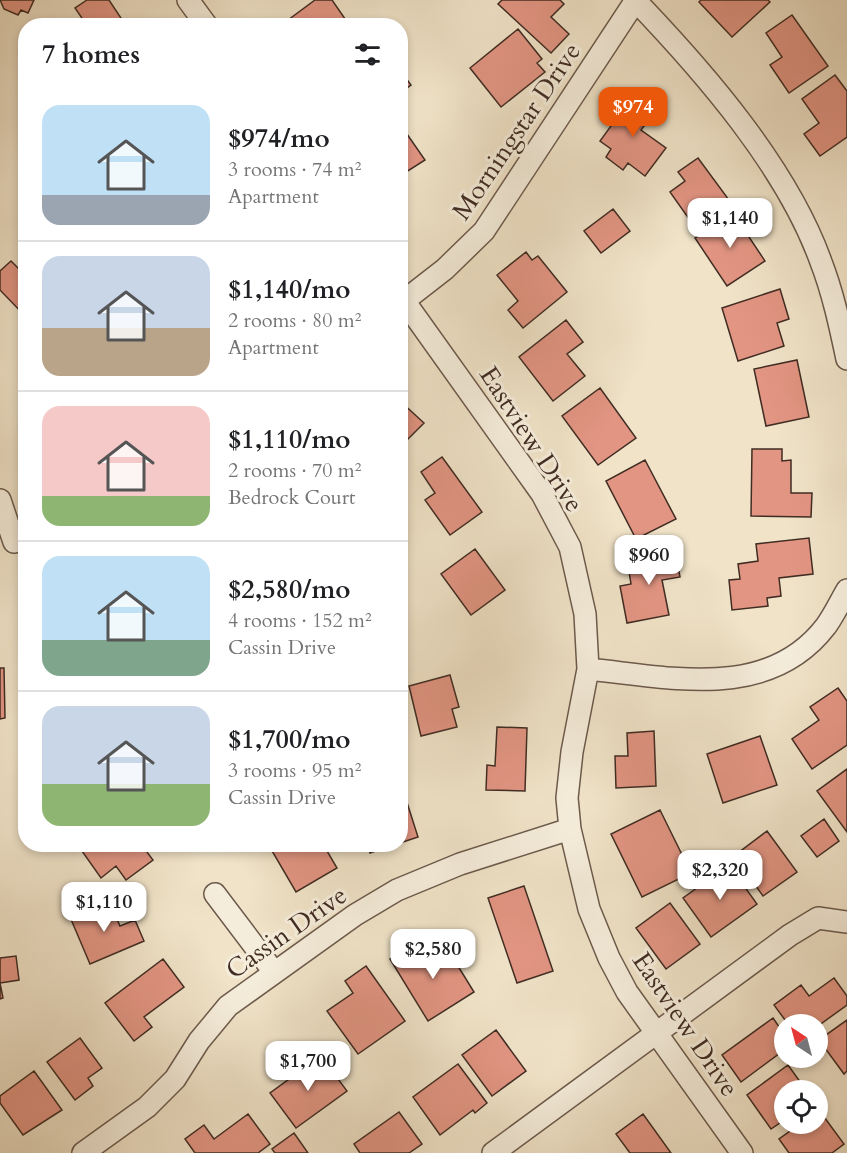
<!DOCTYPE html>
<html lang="en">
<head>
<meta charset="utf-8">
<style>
	body { margin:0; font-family:Cardo,serif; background:#f6f6f6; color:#202124; height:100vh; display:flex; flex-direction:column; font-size:22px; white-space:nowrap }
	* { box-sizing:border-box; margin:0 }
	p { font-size:20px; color:#757577 }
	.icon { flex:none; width:33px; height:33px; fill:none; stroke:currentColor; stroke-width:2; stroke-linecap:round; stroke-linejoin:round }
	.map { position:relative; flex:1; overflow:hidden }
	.sheet { position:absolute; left:18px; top:18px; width:390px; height:834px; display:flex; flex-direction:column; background:#fff; border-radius:24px; box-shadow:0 3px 9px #0003 }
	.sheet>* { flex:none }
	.needle { width:39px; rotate:324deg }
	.tools { position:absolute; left:774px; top:1014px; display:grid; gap:12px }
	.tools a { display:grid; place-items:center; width:54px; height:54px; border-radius:50%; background:#fff; box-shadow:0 3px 9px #0003; font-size:30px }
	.price { position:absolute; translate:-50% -51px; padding:0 14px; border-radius:12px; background:#fff; color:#222; font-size:20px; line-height:39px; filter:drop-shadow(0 2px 3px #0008) }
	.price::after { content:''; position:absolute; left:50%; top:36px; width:18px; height:14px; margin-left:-9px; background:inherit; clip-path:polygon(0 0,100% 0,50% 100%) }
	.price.selected { background:#ea580c; color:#fff }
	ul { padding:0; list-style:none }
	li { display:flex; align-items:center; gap:18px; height:150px; padding:0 24px }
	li+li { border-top:2px solid #e0e0e0 }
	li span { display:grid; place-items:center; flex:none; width:168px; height:120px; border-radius:18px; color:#555 }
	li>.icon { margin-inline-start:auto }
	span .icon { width:72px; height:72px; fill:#fffc; stroke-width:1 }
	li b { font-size:26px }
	h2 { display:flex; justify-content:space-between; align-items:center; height:72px; padding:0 24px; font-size:26px }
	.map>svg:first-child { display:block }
</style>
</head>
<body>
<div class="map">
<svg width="847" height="1153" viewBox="0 0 847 1153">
	<rect width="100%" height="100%" fill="#f0e3c8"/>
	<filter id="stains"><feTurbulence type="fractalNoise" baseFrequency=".00333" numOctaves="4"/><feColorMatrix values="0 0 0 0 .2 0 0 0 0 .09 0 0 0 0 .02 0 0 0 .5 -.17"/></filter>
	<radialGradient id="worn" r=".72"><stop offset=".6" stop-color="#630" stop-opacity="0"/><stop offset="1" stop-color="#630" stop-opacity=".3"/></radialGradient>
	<path fill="#e29583" stroke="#402c23" stroke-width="1.5" d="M 0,0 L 34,0 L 28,13 L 21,10 L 18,15 L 4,9 Z
		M 87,0 L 109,0 L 121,18 L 112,26 L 83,26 L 86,24 L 75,8 Z
		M 315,0 L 332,0 L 350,26 L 280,26 Z
		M 502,0 L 560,0 L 564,4 L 551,17 L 569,34 L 551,53 L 498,4 Z
		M 701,0 L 768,0 L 770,2 L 732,37 L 699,2 Z
		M 792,15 L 828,66 L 789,93 L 770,65 L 782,57 L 766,33 Z
		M 518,29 L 542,59 L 537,63 L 545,72 L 501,107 L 470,68 Z
		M 400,70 L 411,85 L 400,93 Z
		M 835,75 L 847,91 L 847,137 L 820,156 L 804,134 L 819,123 L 802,99 Z
		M 635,93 L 657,109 L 641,130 L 666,148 L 645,176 L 628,163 L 623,170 L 606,157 L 611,149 L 600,141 Z
		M 400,124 L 425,160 L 400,176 Z
		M 698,158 L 729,200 L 694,226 L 670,192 L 685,181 L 678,172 Z
		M 613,209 L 630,231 L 601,253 L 584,231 Z
		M 733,213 L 765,261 L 727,286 L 695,238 Z
		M 526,252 L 532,260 L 538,256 L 567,292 L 523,328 L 508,310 L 518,301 L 497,275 Z
		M 11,261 L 20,270 L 26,265 L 26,317 L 0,290 L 0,271 Z
		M 780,289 L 789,319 L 777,323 L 784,346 L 738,361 L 722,308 Z
		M 566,320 L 583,342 L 567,354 L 585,376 L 553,401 L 519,357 Z
		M 797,360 L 809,417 L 766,426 L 754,369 Z
		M 600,388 L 636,438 L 598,465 L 562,416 Z
		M 400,401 L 424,423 L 400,447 Z
		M 752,449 L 782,449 L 782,461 L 791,460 L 791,493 L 812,493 L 811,517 L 751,516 Z
		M 442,457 L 482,512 L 450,535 L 425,500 L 435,493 L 421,472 Z
		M 645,460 L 676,519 L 636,539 L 606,481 Z
		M 809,538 L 813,574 L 779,578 L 781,596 L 767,598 L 768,606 L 732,610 L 729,580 L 740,579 L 738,564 L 758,561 L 756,544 Z
		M 475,549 L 505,590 L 471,615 L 441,574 Z
		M 675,550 L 680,577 L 662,580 L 669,615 L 627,623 L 620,586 L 631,584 L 627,560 Z
		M 0,668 L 4,668 L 5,718 L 0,719 Z
		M 450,675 L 459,707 L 452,709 L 457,727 L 421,736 L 409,686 Z
		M 838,688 L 847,701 L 847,745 L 812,769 L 792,739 L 819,720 L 810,707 Z
		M 497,727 L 527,728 L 525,791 L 486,790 L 487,765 L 495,766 Z
		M 654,731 L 656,786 L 616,788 L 615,756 L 628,756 L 627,733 Z
		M 760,736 L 777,785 L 723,803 L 707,754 Z
		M 847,769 L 847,832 L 817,791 Z
		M 403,790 L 418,837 L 400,843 L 400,791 Z
		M 660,810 L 691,873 L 642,897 L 611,834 Z
		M 824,819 L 839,841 L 817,857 L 801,836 Z
		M 767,831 L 797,872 L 763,896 L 734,856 Z
		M 77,844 L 141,844 L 153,860 L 126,880 L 116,866 L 101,878 Z
		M 268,844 L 309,844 L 312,850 L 323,844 L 337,868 L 296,892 Z
		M 367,844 L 395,844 L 370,853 Z
		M 729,865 L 757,904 L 711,937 L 683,898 Z
		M 524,886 L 553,971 L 517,983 L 488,898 Z
		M 109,901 L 120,926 L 135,920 L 144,941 L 90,964 L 70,917 Z
		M 670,903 L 700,944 L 666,969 L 636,928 Z
		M 445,945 L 474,992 L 428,1021 L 390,959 L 411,946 L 420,961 Z
		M 16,956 L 19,980 L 0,983 L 3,998 L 0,999 L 0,958 Z
		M 163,959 L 184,987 L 144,1017 L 152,1027 L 134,1041 L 105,1003 Z
		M 366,966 L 405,1021 L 358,1054 L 327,1011 L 353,993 L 345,981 Z
		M 834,978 L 847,996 L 847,1005 L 818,1026 L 788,1024 L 774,1005 L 801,985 L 809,996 Z
		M 773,1018 L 784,1034 L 784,1050 L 741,1082 L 722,1055 Z
		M 847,1020 L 847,1071 L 844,1074 L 819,1040 Z
		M 496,1030 L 526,1071 L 492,1096 L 462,1055 Z
		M 80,1038 L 102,1068 L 88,1078 L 93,1086 L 75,1100 L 47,1062 Z
		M 321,1056 L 347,1091 L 296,1128 L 270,1093 Z
		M 458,1064 L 487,1103 L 475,1113 L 473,1110 L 440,1135 L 413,1097 Z
		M 788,1065 L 806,1090 L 784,1090 L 784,1120 L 771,1129 L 747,1095 Z
		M 34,1071 L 62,1110 L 23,1135 L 0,1103 L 0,1096 Z
		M 819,1110 L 844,1144 L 832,1153 L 789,1153 L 779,1139 L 800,1124 L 818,1124 Z
		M 399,1112 L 422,1144 L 409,1153 L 360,1153 L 354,1144 Z
		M 248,1114 L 270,1144 L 258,1153 L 195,1153 L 185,1139 L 204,1125 L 214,1139 Z
		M 643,1114 L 671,1153 L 630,1153 L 616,1134 Z
		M 294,1133 L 308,1153 L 275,1153 L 272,1149 Z"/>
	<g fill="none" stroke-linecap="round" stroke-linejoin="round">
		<defs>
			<path id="street" d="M 188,0 L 207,26
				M 635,0 C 704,72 787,167 821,262 C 833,293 840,326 847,359
				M 400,295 L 542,494 L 570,547 L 585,614 L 588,669 L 572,752 L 567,798 L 570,829 L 589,909 L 609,958 L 627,992 L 742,1153
				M 400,304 L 445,269 L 484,231 L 636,0
				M 0,500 L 14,542
				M 588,669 C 669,677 768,702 826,626 C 834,615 840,602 847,590
				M 215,894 L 274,972
				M 83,1153 L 147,1107 L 175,1079 L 199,1041 L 228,1006 L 355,915 L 397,890 L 460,864 L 570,829
				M 493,1153 L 790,935 L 818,918 L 847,922"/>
		</defs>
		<use href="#street" stroke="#6c5a4c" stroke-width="24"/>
		<use href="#street" stroke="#f5eddb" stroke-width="21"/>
	</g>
	<g text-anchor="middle" stroke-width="6" stroke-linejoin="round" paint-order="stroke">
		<g font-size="26" fill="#402c23" stroke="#f5eddb">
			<text transform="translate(516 131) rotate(-56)" y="9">Morningstar Drive</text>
			<text transform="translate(532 439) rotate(57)" y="9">Eastview Drive</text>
			<text transform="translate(286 932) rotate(-35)" y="9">Cassin Drive</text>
			<text transform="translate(686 1024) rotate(56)" y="9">Eastview Drive</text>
		</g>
	</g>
	<rect width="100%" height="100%" filter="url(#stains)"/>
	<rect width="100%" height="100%" fill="url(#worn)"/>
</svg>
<div class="tools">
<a><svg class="needle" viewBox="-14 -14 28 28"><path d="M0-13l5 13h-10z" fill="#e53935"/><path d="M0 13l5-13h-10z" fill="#757577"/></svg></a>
<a><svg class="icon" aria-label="locate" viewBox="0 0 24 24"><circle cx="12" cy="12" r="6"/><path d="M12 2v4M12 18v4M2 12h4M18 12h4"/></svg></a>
</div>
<b class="price selected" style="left:633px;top:138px">$974</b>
<b class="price" style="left:730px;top:249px">$1,140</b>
<b class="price" style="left:649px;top:586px">$960</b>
<b class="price" style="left:720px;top:901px">$2,320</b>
<b class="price" style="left:104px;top:933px">$1,110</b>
<b class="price" style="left:433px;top:980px">$2,580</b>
<b class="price" style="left:308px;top:1092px">$1,700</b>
<section class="sheet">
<h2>7 homes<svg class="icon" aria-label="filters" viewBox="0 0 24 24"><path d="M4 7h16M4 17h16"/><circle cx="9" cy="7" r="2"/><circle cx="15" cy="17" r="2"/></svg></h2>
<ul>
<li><span style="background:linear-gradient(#bfe0f5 75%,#9aa5b1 0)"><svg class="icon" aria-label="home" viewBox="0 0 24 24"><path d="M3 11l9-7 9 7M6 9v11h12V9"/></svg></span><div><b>$974/mo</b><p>3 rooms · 74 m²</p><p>Apartment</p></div></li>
<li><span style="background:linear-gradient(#c9d6e8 60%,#b9a48a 0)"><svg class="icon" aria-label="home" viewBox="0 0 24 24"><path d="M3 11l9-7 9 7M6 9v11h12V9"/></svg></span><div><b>$1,140/mo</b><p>2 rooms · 80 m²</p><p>Apartment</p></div></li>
<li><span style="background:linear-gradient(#f6c9c9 75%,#8fb573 0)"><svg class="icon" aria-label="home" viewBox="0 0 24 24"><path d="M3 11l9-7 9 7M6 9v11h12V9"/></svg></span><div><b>$1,110/mo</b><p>2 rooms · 70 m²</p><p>Bedrock Court</p></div></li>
<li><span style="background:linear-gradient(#bfe0f5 70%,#7fa58c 0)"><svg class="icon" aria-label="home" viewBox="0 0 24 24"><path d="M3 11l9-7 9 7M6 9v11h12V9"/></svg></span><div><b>$2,580/mo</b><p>4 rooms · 152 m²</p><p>Cassin Drive</p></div></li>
<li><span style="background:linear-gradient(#c9d6e8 65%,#8fb573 0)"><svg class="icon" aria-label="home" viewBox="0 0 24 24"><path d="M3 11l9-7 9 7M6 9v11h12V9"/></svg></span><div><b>$1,700/mo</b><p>3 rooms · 95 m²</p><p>Cassin Drive</p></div></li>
</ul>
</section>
</div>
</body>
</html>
